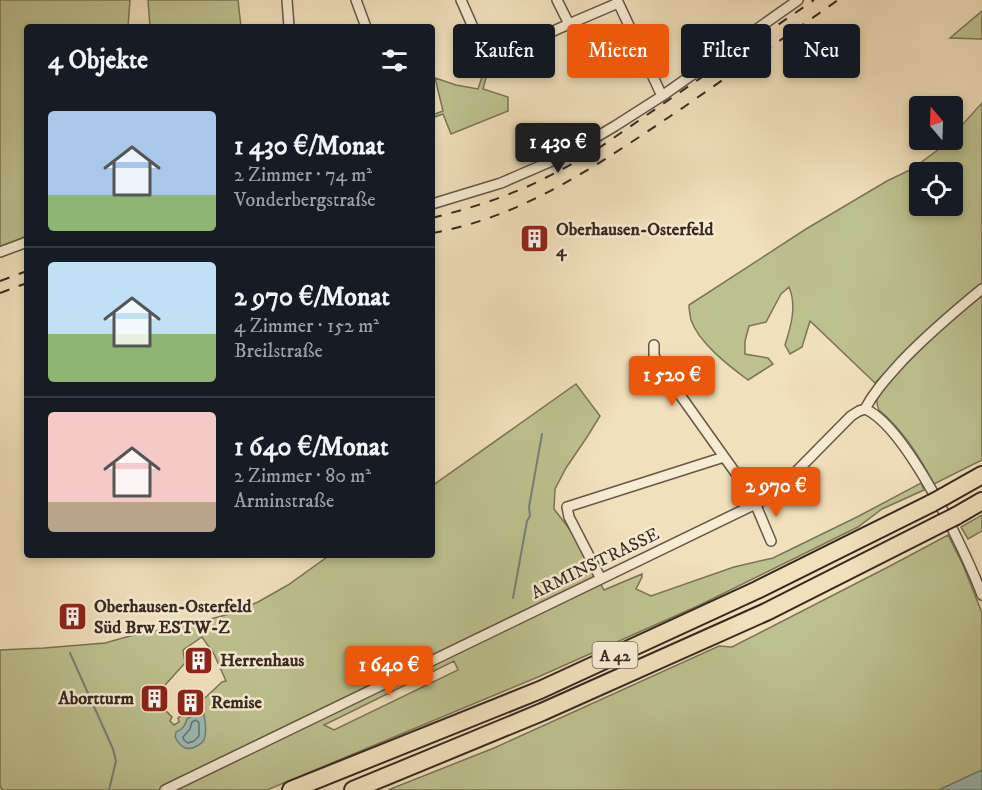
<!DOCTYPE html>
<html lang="de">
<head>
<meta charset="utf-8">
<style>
	body { margin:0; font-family:"IM FELL DW Pica",serif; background:#242831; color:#f1f3f6; height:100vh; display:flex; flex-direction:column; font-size:22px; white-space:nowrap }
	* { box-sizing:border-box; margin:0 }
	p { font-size:20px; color:#9ea1a6 }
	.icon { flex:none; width:33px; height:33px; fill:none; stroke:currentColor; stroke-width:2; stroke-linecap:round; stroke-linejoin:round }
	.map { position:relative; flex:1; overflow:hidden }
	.side { position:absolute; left:24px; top:24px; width:411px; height:534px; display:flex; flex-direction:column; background:#171b24; border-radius:6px; box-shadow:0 3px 9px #0003 }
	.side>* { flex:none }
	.top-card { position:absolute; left:453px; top:24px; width:438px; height:54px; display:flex; gap:12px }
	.needle { width:39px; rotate:341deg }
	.buttons { position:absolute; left:909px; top:96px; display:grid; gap:12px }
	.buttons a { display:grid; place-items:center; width:54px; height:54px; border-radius:6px; background:#171b24; box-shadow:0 3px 9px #0003; font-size:30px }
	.price { position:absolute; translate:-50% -51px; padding:0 14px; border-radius:6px; background:#ea580c; color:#fff; font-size:20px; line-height:39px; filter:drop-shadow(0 2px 3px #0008) }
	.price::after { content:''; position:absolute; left:50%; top:36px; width:18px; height:14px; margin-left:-9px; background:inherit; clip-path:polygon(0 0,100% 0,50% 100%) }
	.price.selected { background:#222; color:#fff }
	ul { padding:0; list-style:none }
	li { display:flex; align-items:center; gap:18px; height:150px; padding:0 24px }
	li+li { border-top:2px solid #363941 }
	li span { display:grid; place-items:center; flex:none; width:168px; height:120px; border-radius:6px; color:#555 }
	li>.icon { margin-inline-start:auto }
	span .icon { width:72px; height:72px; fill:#fffc; stroke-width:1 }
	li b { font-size:26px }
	h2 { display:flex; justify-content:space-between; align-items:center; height:72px; padding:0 24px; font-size:26px }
	.chip { padding:0 21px; border-radius:6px; background:#171b24; box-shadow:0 3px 9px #0003; font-size:21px; line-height:54px }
	.chip.selected { background:#ea580c; color:#fff }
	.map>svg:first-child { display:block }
</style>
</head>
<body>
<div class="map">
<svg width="982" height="790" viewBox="0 0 982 790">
	<rect width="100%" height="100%" fill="#f1e0bc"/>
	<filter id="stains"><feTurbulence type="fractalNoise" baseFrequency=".00333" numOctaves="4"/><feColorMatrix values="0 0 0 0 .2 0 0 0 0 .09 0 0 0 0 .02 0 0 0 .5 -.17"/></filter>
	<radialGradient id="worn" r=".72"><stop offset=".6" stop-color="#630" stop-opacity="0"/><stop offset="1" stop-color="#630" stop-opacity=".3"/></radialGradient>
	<path fill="#bdc18f" stroke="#7b7458" stroke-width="1.5" fill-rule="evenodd" d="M 0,0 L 130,0 L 128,27 L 27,27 L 27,236 L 0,247 Z
		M 148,0 L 238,0 L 241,27 L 150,27 Z
		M 982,11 L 982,39 L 950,38 Z
		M 486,65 L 489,66 L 483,89 L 508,97 L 508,111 L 451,134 L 443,114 L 432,118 L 432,115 L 443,111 L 435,78 L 456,85 L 478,89 Z
		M 982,103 L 982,284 L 933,325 L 875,383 L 810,321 L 802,347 L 790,354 L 785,345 C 791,326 797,306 789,287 L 781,294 L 766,322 L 749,326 L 745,341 L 745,354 L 768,358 L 773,364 L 748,380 C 729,366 699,343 691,320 C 690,315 689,310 689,305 L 806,229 L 887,181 L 912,169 L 939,149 L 948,140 L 952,140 L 953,135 ZM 920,172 L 952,172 L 952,206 L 920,206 Z
		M 982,294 L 982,460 L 934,484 C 921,459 901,428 879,410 C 877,405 876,402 878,397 C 881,388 889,381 895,375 C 922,345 951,319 982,294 Z
		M 576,384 L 600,416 L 587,437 L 566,468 L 555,489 L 554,509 L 574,535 L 604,590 L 642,574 L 642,577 L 636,589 L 651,596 L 734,567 L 773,558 L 857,517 L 921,483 L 924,490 L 882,509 L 858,527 L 700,605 L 538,677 L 267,790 L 2,790 L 0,785 L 0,650 L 44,648 L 105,643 L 130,636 L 196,623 L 229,614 L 258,602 L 288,585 L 330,555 L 432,555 L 432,486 ZM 202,637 L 214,654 L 226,681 L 222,682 L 207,696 L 178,718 L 179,722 L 174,725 L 170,721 L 172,717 L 157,702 L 151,700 L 151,697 L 153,694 L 158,695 L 166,684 L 185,663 L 183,650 ZM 454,661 L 458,670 L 334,730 L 324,725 Z
		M 982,515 L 982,531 L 968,539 L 961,527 Z
		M 948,535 L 963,565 L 982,613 L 982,770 L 939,790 L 388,790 L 494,748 L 719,646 L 732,647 L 890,566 Z"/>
	<path fill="#9bbcb5" stroke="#74817a" stroke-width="1.5" d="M 200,711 L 203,711 C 205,719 207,732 204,740 C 202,743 201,744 197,746 C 187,752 180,747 175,737 L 176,732 C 183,729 185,726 187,719 Z
		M 982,770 L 982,790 L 939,790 Z"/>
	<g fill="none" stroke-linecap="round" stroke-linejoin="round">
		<path stroke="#6a726c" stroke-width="1.5" d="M 196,720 L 199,723 L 199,736 L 194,741 L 188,743 L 184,740 L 183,737 L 190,729 L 192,722 Z"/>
		<path stroke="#74817a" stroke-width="2" d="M 513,598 L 527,521 L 530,516 L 529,507 L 542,434
			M 70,653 L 113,749 L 116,761 L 109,790"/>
		<defs>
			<path id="street" d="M 287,0 L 289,27
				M 356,0 L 366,27
				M 461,0 L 484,52 L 489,57 L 496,57 L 569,24
				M 557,0 L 569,24 L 618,3
				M 617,0 L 662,96
				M 432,204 L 501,183 L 568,154 L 615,126 L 662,96 L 798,0
				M 0,252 L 27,242
				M 654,345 L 654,356 L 668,378 L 752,496 L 771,541
				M 865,409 C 906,426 966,552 982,595
				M 601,579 L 569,517 L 567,507 L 724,457
				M 165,790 L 768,498 L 780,488 L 851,416 L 859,411 L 865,409 C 875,390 888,377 902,361 C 927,335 954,312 982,289"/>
			<path id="highway" d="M 943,497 L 982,475
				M 956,516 L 982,501
				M 291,790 L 540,690 L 757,590 L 932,503
				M 353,790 L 542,712 L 766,612 L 942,523"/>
		</defs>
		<use href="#street" stroke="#675648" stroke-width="12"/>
		<use href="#highway" stroke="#392822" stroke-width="20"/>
		<use href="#street" stroke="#f6ebd3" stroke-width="9"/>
		<use href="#highway" stroke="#f1e0bc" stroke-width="16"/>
		<path stroke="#392822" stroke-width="2" stroke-dasharray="10 10" stroke-linecap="butt" d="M 432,218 C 471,208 511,196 547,177 C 564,169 580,159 596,150 L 814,0
			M 432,233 C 526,217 606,159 684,107 C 735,71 787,36 838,0
			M 0,281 L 27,271
			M 0,293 L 27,283"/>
		<defs>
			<path id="highway-bridge" d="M 932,503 L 943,497
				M 942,523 L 956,516"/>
		</defs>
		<use href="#highway-bridge" stroke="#392822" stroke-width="20" stroke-linecap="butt"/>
		<use href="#highway-bridge" stroke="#f1e0bc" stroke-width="16"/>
	</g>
	<defs>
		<symbol id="building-square" viewBox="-11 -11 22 22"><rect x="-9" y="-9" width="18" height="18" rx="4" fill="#8f2418" stroke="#f6ebd3"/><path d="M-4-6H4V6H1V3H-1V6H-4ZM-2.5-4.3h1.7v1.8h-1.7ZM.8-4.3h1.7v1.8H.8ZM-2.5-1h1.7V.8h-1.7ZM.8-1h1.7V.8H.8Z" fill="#fff"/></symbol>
	</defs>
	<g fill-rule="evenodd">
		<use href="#building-square" x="518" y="222" width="33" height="33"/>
		<use href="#building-square" x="56" y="600" width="33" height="33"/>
		<use href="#building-square" x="182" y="644" width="33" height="33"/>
		<use href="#building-square" x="138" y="682" width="33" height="33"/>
		<use href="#building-square" x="174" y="686" width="33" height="33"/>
	</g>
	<g text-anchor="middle" stroke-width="5" stroke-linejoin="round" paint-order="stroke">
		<rect fill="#f6ebd3" stroke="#726257" stroke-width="1.5" x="592.5" y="642" width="45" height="26" rx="4.5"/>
		<g font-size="16" font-weight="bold" fill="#392822">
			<text x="615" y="661">A 42</text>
		</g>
		<g font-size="18" font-weight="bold" fill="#392822" stroke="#f6ebd3" text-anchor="start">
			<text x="556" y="235">Oberhausen-Osterfeld<tspan x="556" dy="21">4</tspan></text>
			<text x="94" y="612">Oberhausen-Osterfeld<tspan x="94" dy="21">Süd Brw ESTW-Z</tspan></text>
			<text x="220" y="666">Herrenhaus</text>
			<text x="134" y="704" text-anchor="end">Abortturm</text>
			<text x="211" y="708">Remise</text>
		</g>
		<g font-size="18" fill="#392822" stroke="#f6ebd3">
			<text transform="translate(595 563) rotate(-26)" y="6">ARMINSTRASSE</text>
		</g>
	</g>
	<rect width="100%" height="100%" filter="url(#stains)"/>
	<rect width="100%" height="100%" fill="url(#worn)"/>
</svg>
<div class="buttons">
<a><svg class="needle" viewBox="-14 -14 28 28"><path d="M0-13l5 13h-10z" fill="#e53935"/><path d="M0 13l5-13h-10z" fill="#9ea1a6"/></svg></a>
<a><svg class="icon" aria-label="locate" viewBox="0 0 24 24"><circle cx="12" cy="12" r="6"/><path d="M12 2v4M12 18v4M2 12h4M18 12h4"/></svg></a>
</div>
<b class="price selected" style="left:558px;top:174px">1 430 €</b>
<b class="price" style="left:672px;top:407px">1 520 €</b>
<b class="price" style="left:776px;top:518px">2 970 €</b>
<b class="price" style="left:389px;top:697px">1 640 €</b>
<div class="top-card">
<a class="chip">Kaufen</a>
<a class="chip selected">Mieten</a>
<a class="chip">Filter</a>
<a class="chip">Neu</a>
</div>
<section class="side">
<h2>4 Objekte<svg class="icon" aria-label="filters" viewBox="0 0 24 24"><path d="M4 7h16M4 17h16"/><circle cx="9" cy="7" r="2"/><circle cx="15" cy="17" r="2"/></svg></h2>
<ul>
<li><span style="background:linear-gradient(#a9c7e8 70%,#8fb573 0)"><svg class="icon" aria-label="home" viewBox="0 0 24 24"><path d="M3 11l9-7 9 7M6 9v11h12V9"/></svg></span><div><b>1 430 €/Monat</b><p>2 Zimmer · 74 m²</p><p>Vonderbergstraße</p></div></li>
<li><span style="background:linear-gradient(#bfe0f5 60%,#8fb573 0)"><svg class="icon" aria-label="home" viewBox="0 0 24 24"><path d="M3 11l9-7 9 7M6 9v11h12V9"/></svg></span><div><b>2 970 €/Monat</b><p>4 Zimmer · 152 m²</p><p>Breilstraße</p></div></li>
<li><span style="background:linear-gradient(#f6c9c9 75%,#b9a48a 0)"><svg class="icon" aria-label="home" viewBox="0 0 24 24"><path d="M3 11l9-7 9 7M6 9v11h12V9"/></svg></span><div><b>1 640 €/Monat</b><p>2 Zimmer · 80 m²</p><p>Arminstraße</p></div></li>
</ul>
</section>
</div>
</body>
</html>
